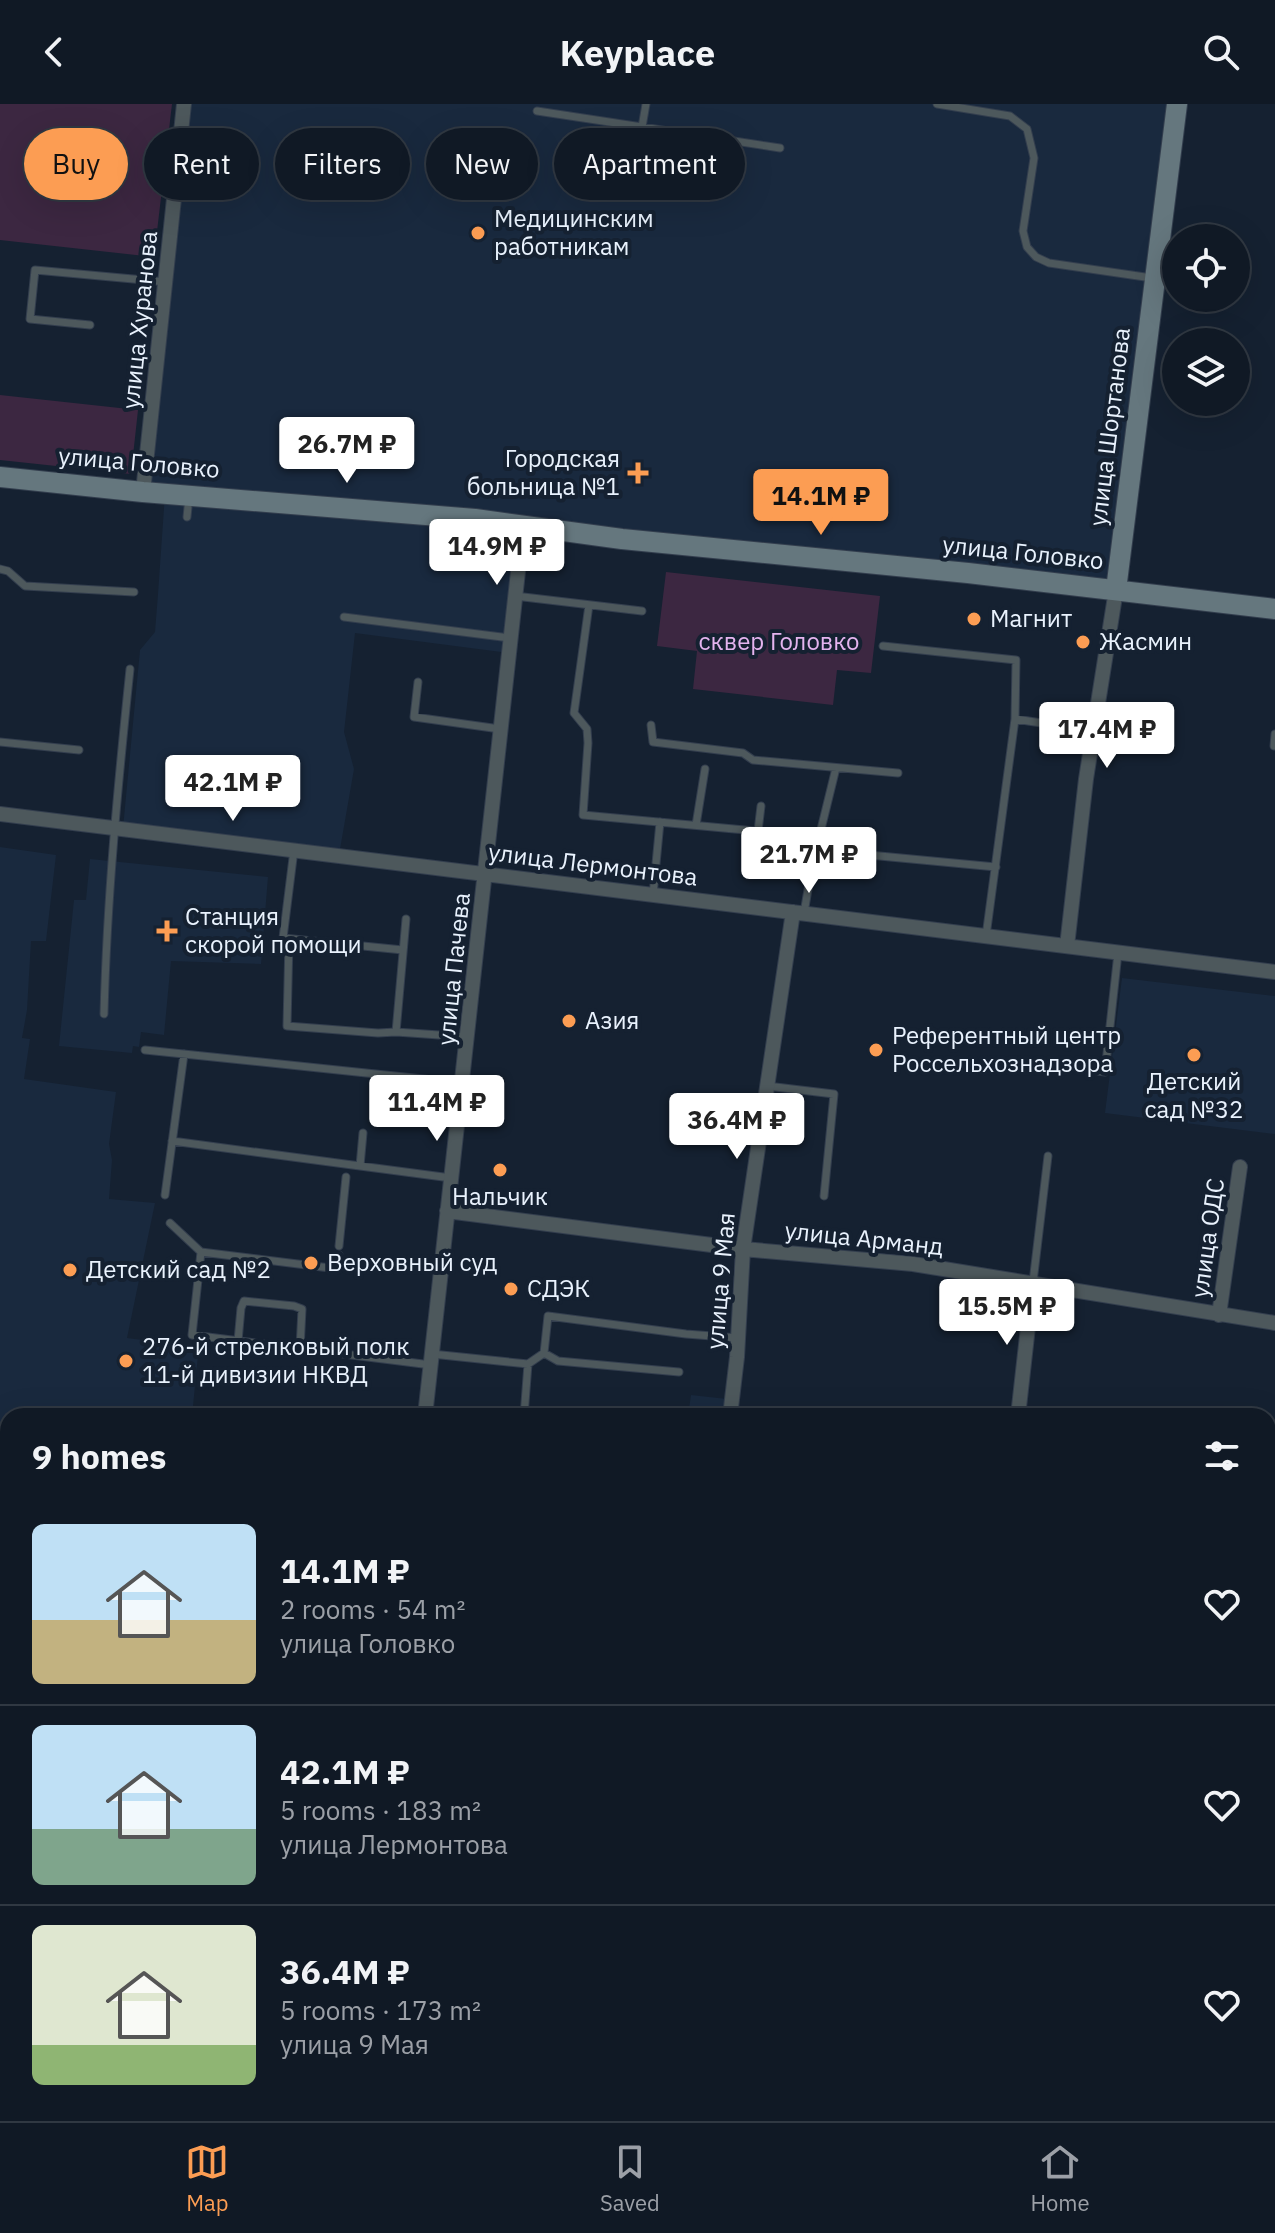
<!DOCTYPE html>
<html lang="en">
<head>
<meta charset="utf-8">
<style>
	body { margin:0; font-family:"IBM Plex Sans",sans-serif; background:#19222d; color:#f1f3f6; height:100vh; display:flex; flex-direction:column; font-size:30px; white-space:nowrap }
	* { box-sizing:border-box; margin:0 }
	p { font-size:26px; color:#9ca0a7 }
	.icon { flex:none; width:44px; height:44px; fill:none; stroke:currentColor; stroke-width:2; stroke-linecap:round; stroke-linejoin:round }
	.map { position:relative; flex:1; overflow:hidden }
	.drawer { position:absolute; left:0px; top:1304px; width:1276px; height:714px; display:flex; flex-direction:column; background:#101925; border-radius:24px 24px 0 0; box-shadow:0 8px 32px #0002,0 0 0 2px #303842 }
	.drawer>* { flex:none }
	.top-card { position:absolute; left:24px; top:24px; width:800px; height:72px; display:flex; gap:16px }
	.controls { position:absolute; left:1162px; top:120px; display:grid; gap:16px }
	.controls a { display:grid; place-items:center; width:88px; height:88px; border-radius:50%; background:#101925; box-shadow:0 8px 32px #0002,0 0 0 2px #303842; font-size:40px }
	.price { position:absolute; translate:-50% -68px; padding:0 18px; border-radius:8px; background:#fff; color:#222; font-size:26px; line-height:52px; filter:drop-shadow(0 2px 4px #0008) }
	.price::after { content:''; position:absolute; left:50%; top:48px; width:24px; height:18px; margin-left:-12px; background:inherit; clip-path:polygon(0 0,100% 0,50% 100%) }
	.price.on { background:#fc9d53; color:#111 }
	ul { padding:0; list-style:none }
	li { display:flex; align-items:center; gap:24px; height:200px; padding:0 32px }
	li+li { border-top:2px solid #303842 }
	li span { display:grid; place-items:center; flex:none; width:224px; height:160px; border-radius:12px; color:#555 }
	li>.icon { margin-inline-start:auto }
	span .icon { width:96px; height:96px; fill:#fffc; stroke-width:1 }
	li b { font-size:34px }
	h2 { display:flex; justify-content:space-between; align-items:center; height:96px; padding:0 32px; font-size:34px }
	.chip { padding:0 28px; border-radius:36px; background:#101925; box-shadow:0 8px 32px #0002,0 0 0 2px #303842; font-size:28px; line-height:72px }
	.chip.on { background:#fc9d53; color:#111 }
	header { display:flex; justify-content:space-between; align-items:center; height:104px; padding:0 32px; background:#101925; font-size:36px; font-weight:800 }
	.tabs { display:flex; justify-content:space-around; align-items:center; height:112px; border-top:2px solid #303842; background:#101925; font-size:22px; color:#9ca0a7 }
	.tabs a { display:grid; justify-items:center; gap:4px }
	.tabs .on { color:#fc9d53 }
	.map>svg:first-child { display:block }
</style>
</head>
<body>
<header><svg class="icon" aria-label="back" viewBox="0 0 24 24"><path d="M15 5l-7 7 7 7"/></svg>Keyplace<svg class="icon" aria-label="search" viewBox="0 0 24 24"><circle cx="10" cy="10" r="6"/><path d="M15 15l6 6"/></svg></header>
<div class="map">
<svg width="1275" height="2017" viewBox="0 0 1275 2017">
	<rect width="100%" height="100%" fill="#152131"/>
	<path fill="#19293e" d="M 184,0 L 1177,0 L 1116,486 L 523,422 L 509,549 L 355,529 L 344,628 L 354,665 L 339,751 L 123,724 L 140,546 L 155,528 L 158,490 L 165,390 L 143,388 Z
		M 0,743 L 56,751 L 46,837 L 31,837 L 27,906 L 22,934 L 30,935 L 24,975 L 116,988 L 109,1040 L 112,1056 L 109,1095 L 155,1099 L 127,1234 L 173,1240 L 199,1241 L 193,1302 L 206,1304 L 205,1312 L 8,1312 L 8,1520 L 0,1520 Z
		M 90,755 L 268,773 L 261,860 L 171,857 L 164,931 L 141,928 L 139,943 L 133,942 L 132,949 L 59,942 L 74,796 L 86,796 Z
		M 1122,874 L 1275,892 L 1275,1030 L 1105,1009 Z
		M 691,1291 L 727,1295 L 726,1312 L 688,1312 Z
		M 82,2010 L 235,2010 L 235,2017 L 82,2017 Z"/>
	<path fill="#3c2741" d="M 0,0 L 172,0 L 154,153 L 0,136 Z
		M 0,291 L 138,306 L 131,370 L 0,356 Z
		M 666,468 L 880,492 L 871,569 L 837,566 L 833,601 L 693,585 L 697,547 L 657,542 Z"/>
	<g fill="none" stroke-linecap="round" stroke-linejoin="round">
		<defs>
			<path id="lane" d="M 937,0 L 1010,12 L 1027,25 L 1034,54 L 1023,127 L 1027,143 L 1036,153 L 1049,159 L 1152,174
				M 537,7 L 780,44
				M 642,23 L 646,0
				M 90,221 L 30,215 L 35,166 L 166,178
				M 187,413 L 189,393
				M 0,465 L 8,467 L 25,482 L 134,488
				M 515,492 L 642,507
				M 589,501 L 574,609 L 587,625 L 588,639 L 583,711 L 778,729
				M 344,513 L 510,534
				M 883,542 L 1016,556 L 1015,615
				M 418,578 L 414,613 L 500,625
				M 651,621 L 653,638 L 743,649 L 753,656 L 898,669
				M 0,638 L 79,646
				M 1274,642 L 1275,630
				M 696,721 L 705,665
				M 758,727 L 761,702
				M 294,746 L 283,834 L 403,846
				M 816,746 L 996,763
				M 653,791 L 660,718
				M 804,809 L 812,762 L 836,664
				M 406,815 L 396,928 L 468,933
				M 986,832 L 1015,615 L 1094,627
				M 289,835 L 287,922 L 378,929 L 396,928
				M 104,910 C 107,794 118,680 130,565
				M 145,946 L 462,979
				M 1051,961 L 1105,968 L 1118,849
				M 767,982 L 834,990 L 824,1092
				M 363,1029 L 360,1062 L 451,1074
				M 172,1037 L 360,1062
				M 165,1091 L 184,950
				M 170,1119 L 201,1148 L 192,1231 L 431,1261
				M 339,1142 L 346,1073
				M 201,1148 L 338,1165 L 339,1151
				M 1033,1178 L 1048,1052
				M 238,1237 L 241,1204 L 244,1197 L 294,1202 L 302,1205 L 300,1245
				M 544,1249 L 548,1212 L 686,1230 L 738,1234
				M 432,1250 L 528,1260 L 544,1249 L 558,1257 L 679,1268
				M 524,1312 L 528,1260
				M 0,1644 L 8,1611
				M 0,1727 L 8,1728
				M 263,2017 L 264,2010"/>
			<path id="street" d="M 143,388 L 184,0
				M 0,710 L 1275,868
				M 1067,842 L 1086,675 L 1116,486
				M 447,1107 L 743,1145 L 913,1160 L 1275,1219
				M 1219,1211 L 1240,1063
				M 425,1312 L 523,422
				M 730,1312 L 737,1253 L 743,1145 L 793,808
				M 1018,1312 L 1033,1178
				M 1268,1732 L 1275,1672
				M 340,2017 L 340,2010
				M 637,2017 L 638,2010
				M 934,2017 L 935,2010
				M 1235,2017 L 1236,2010"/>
			<path id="secondary" d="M 0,373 L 143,388 L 475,415 L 622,435 L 968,469 L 1275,505
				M 1116,486 L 1177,0
				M 0,1819 L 8,1820
				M 1268,1962 L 1275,1962"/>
		</defs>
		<use href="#lane" stroke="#333e4e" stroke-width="9"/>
		<use href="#street" stroke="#333e4e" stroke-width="16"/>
		<use href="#secondary" stroke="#333e4e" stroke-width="22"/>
		<use href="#lane" stroke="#4d585c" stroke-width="7"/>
		<use href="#street" stroke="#4d585c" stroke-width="14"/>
		<use href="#secondary" stroke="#65777e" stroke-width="20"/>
	</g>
	<g fill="#fc9d53" stroke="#152131" stroke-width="3">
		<circle cx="478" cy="129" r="8"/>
		<path d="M634 357h8v8h8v8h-8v8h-8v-8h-8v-8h8z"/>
		<circle cx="974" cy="515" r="8"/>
		<circle cx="1083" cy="538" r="8"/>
		<path d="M163 815h8v8h8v8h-8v8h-8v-8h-8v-8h8z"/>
		<circle cx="569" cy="917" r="8"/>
		<circle cx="876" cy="946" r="8"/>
		<circle cx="1194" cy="951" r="8"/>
		<circle cx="500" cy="1066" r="8"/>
		<circle cx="311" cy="1159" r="8"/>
		<circle cx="70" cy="1166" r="8"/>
		<circle cx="511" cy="1185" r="8"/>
		<circle cx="126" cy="1257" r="8"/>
	</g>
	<g text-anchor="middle" stroke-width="8" stroke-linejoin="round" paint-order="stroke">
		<g font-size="24" fill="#e9f2fd" stroke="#152131" text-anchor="start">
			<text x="494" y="123">Медицинским<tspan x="494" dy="28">работникам</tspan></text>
			<text x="620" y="363" text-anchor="end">Городская<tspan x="620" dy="28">больница №1</tspan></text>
			<text x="990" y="523">Магнит</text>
			<text x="1099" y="546">Жасмин</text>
			<text x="185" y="821">Станция<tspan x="185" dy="28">скорой помощи</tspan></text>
			<text x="585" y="925">Азия</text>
			<text x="892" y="940">Референтный центр<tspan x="892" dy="28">Россельхознадзора</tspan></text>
			<text x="1194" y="986" text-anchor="middle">Детский<tspan x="1194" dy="28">сад №32</tspan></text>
			<text x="500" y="1101" text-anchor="middle">Нальчик</text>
			<text x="327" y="1167">Верховный суд</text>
			<text x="86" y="1174">Детский сад №2</text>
			<text x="527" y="1193">СДЭК</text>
			<text x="142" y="1251">276-й стрелковый полк<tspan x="142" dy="28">11-й дивизии НКВД</tspan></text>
		</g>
		<g font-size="24" fill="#e9f2fd" stroke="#152131">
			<text transform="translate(140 216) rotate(-84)" y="8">улица Хуранова</text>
			<text transform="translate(1110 323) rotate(-83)" y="8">улица Шортанова</text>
			<text transform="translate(139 359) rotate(5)" y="8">улица Головко</text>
			<text transform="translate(1023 449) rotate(6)" y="8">улица Головко</text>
			<text transform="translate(593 761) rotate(7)" y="8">улица Лермонтова</text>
			<text transform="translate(454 865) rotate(-84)" y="8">улица Пачева</text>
			<text transform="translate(1208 1134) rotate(-82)" y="8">улица ОДС</text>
			<text transform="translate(864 1135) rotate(6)" y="8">улица Арманд</text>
			<text transform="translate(721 1177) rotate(-85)" y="8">улица 9 Мая</text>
		</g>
		<g font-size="24" fill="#e4b4ef" stroke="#152131">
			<text x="779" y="546">сквер Головко</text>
		</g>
	</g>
</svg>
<div class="controls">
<a><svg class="icon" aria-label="locate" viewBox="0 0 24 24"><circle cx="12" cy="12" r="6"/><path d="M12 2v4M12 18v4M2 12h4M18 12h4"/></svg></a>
<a><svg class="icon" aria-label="layers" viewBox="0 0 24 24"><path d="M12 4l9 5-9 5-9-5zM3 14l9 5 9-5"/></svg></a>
</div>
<b class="price" style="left:347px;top:381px">26.7M ₽</b>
<b class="price on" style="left:821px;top:433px">14.1M ₽</b>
<b class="price" style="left:497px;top:483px">14.9M ₽</b>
<b class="price" style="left:1107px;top:666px">17.4M ₽</b>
<b class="price" style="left:233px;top:719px">42.1M ₽</b>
<b class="price" style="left:809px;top:791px">21.7M ₽</b>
<b class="price" style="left:437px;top:1039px">11.4M ₽</b>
<b class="price" style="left:737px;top:1057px">36.4M ₽</b>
<b class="price" style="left:1007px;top:1243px">15.5M ₽</b>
<div class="top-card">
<a class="chip on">Buy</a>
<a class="chip">Rent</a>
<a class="chip">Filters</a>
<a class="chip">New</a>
<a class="chip">Apartment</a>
</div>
<section class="drawer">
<h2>9 homes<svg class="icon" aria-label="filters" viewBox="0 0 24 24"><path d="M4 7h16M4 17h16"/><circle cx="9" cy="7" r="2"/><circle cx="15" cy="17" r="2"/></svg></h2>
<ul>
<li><span style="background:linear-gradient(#bfe0f5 60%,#c2b280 0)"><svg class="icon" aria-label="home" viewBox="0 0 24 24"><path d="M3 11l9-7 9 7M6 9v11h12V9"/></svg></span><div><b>14.1M ₽</b><p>2 rooms · 54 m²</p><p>улица Головко</p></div><svg class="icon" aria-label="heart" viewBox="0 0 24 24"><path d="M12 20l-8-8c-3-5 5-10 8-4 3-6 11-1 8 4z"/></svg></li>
<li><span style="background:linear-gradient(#bfe0f5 65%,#7fa58c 0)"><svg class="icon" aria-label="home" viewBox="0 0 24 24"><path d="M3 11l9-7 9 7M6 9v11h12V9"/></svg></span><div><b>42.1M ₽</b><p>5 rooms · 183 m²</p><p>улица Лермонтова</p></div><svg class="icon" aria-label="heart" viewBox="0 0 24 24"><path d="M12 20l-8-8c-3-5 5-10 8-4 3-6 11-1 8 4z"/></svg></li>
<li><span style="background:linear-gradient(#dfe7d0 75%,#8fb573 0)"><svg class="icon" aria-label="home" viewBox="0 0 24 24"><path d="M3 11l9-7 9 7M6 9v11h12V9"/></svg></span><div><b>36.4M ₽</b><p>5 rooms · 173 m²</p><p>улица 9 Мая</p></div><svg class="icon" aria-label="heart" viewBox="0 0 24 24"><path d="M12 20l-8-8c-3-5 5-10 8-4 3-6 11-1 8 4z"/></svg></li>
</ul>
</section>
</div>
<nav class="tabs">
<a class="on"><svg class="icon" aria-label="map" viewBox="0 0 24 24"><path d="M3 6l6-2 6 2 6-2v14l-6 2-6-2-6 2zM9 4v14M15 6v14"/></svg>Map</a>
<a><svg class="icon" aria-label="saved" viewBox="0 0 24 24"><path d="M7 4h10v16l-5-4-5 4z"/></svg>Saved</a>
<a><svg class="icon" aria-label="home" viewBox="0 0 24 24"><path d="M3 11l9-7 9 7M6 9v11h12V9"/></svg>Home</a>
</nav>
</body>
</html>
